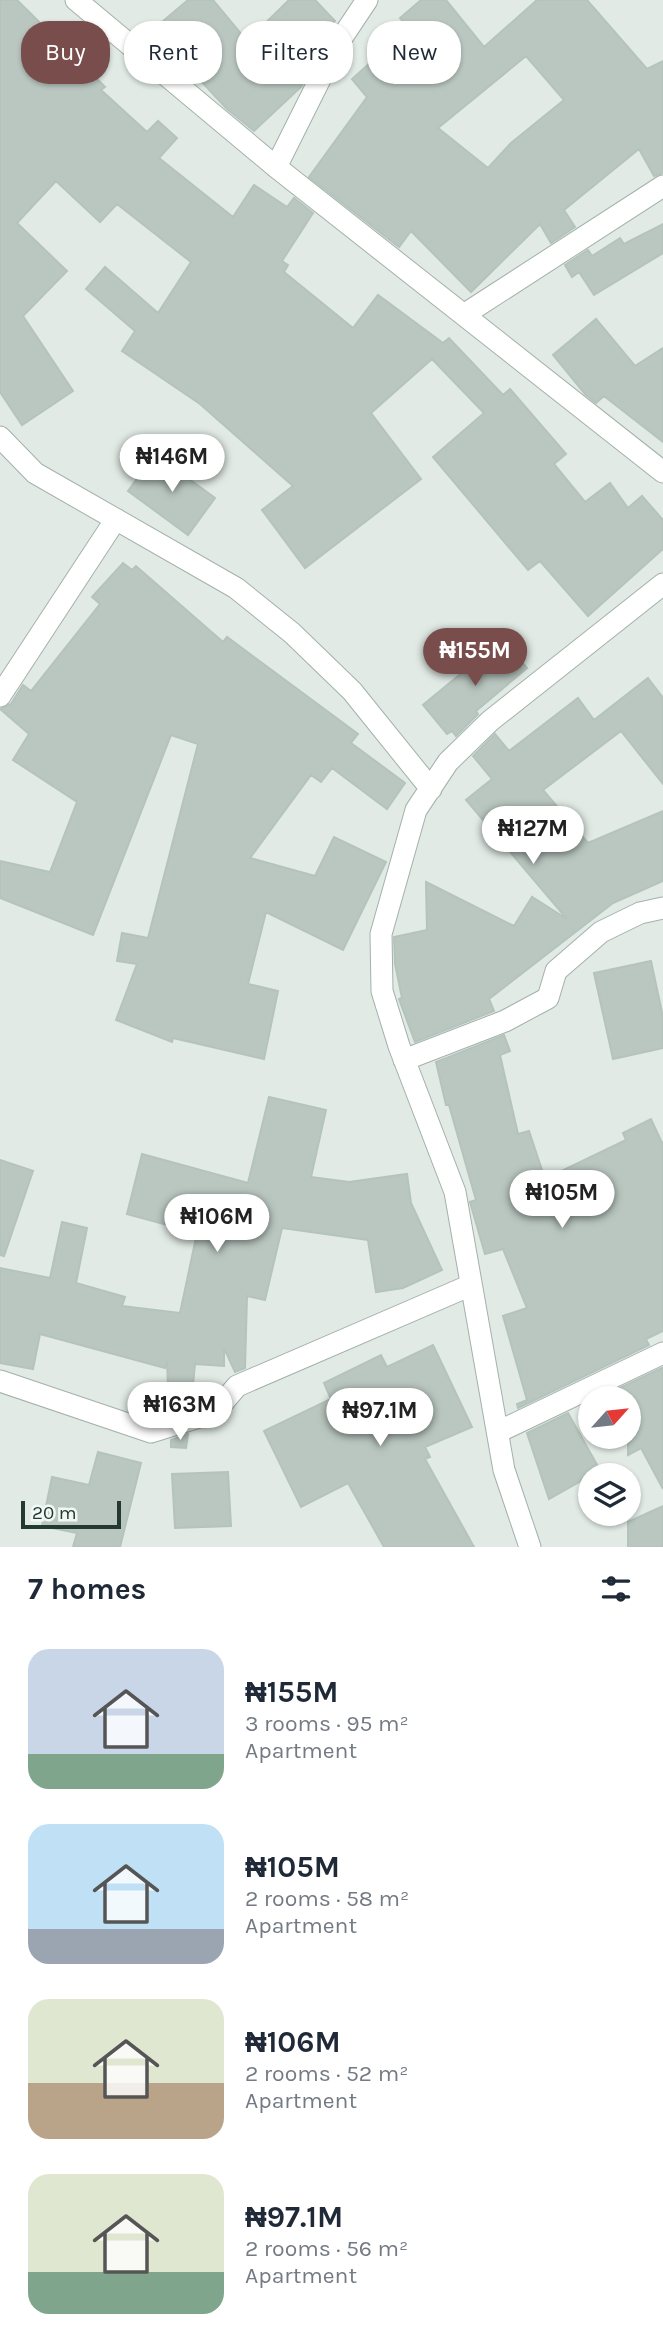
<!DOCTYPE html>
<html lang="en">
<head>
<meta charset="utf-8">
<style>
	body { margin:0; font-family:Karla,sans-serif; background:#f2f2f3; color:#1f2937; height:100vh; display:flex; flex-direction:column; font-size:26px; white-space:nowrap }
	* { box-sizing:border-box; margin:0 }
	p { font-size:23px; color:#747a83 }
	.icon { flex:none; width:38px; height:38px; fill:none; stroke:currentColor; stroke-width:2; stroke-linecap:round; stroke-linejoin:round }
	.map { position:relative; height:1547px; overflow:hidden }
	.drawer { display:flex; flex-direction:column; background:#fff; flex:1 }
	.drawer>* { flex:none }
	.banner { position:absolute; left:21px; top:21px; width:621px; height:63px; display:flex; gap:14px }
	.needle { width:46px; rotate:63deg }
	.tools { position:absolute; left:578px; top:1386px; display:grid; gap:14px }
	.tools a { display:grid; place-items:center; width:63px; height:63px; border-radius:50%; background:#fff; box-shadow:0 2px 5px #0004; font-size:35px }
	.scale { position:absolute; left:21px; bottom:18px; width:100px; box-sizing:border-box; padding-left:7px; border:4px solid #233931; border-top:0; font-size:19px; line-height:24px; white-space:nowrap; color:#233931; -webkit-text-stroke:5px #f1f7f4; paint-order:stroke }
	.price { position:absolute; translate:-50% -60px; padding:0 16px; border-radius:24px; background:#fff; color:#222; font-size:23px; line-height:46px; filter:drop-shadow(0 2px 4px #0008) }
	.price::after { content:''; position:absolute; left:50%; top:42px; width:21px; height:16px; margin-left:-10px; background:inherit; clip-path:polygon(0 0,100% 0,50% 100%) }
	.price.active { background:#784d4c; color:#fff }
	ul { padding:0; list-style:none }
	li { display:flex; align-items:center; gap:21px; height:175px; padding:0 28px }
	li span { display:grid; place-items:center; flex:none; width:196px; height:140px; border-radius:21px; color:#555 }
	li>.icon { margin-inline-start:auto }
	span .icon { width:84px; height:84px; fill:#fffc; stroke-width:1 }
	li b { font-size:30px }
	h2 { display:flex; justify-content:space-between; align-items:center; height:84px; padding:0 28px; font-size:30px }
	.chip { padding:0 24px; border-radius:28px; background:#fff; box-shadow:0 2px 5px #0004; font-size:24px; line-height:63px }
	.chip.active { background:#784d4c; color:#fff }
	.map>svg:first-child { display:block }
</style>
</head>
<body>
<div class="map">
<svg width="663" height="1547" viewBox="0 0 663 1547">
	<rect width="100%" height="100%" fill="#e1eae5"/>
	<path fill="#bac7c1" stroke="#b4c3bc" stroke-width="2" fill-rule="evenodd" d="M 0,0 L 17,0 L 105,87 L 101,90 L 147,132 L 158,121 L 177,138 L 159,158 L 233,217 L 254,185 L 287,207 L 294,198 L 313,213 L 282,261 L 288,265 L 284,272 L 353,328 L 378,295 L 443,343 L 449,338 L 503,395 L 510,389 L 566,454 L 554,464 L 585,502 L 610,483 L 628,508 L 642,496 L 663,520 L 663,549 L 588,616 L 540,561 L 528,570 L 433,457 L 484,413 L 432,359 L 371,413 L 421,479 L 305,568 L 262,510 L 293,486 L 200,404 L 122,351 L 135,331 L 86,289 L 105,267 L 158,313 L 191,262 L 117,204 L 100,222 L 56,181 L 17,223 L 67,271 L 23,316 L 73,391 L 22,425 L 0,392 Z
		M 188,0 L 213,0 L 247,41 L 289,0 L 315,0 L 335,21 L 292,63 L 306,78 L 301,87 L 254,131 L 227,109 L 188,67 L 183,71 L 150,32 Z
		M 421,0 L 446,0 L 484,47 L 537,0 L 587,0 L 647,69 L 663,61 L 663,173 L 654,176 L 639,149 L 564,210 L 575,227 L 551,243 L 540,224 L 471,292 L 411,231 L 399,247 L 309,177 L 367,97 L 352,79 L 409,28 L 400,18 ZM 526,56 L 564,100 L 511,143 L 488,168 L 438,128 Z
		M 663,224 L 663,253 L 594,295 L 579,272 L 572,277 L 565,265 L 588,250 L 592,256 L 620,238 L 624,244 Z
		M 596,319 L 635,366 L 663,348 L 663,442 L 604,396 L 596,403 L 585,394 L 553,355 Z
		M 155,454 L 215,498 L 188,535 L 128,491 Z
		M 123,563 L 132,570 L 136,566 L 223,642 L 227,637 L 358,734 L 351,743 L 405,783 L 387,809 L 332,768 L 321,782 L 311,775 L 250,858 L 315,876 L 334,837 L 386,862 L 343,950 L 266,912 L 248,984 L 278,991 L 264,1059 L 173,1038 L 172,1042 L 116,1020 L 137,964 L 117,961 L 122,933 L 148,938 L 198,744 L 171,735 L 93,935 L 0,898 L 0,861 L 50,872 L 77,802 L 13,760 L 29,734 L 0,709 L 11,704 L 23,685 L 31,691 L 100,604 L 92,597 Z
		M 503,639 L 527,668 L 476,711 L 478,714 L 456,736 L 452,731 L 447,734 L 423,705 Z
		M 648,678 L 663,698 L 663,784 L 621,731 L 543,790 L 588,843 L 663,811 L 663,881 L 613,903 L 489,999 L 494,1011 L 415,1042 L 399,999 L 402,998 L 395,964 L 394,937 L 427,930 L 426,882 L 514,926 L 532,897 L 567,919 L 466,800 L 492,779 L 473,756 L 495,734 L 509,751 L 578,698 L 594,720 Z
		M 651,961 L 663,1017 L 663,1048 L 613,1059 L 594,973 Z
		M 504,1035 L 510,1051 L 500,1055 L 518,1134 L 529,1131 L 545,1179 L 626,1140 L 623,1133 L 651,1119 L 663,1145 L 663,1331 L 646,1339 L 649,1345 L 518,1408 L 517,1404 L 527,1400 L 503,1316 L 527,1308 L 503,1249 L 485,1254 L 470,1202 L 476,1200 L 449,1105 L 446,1105 L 436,1062 Z
		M 269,1097 L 326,1110 L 311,1177 L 349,1182 L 407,1174 L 411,1203 L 442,1270 L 403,1288 L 376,1292 L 368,1240 L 282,1228 L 265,1300 L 247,1296 L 245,1368 L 235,1372 L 224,1348 L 224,1366 L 195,1364 L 191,1406 L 169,1413 L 167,1361 L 165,1368 L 40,1334 L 33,1369 L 0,1363 L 0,1268 L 50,1278 L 62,1222 L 87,1228 L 76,1283 L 125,1297 L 122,1306 L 180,1313 L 197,1233 L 127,1214 L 142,1154 L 248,1183 Z
		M 0,1160 L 33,1171 L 4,1256 L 0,1255 Z
		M 433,1345 L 472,1427 L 425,1447 L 430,1457 L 425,1459 L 474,1547 L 384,1547 L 348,1483 L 301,1507 L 264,1431 L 331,1399 L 324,1383 L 381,1355 L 387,1367 Z
		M 662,1368 L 663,1371 L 663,1489 L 641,1448 L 628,1455 L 628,1398 L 599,1398 Z
		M 568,1413 L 600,1470 L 549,1499 L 527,1433 Z
		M 188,1434 L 186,1448 L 171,1447 L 171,1440 Z
		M 98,1452 L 141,1463 L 120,1547 L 73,1547 L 77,1533 L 42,1526 L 52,1477 L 89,1485 Z
		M 228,1472 L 231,1526 L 175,1528 L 172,1474 Z
		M 663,1506 L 663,1547 L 628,1547 L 628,1522 Z"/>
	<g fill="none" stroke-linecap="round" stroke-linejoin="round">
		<defs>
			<path id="street" d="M 76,0 L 276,167 L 663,472
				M 276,167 L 337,45 L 367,0
				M 465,314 L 663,186
				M 0,437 L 35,473 L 236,588 L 292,633 L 352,691 L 431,789
				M 0,696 L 116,519
				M 404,1060 L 505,1021 L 548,998 L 556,971 L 601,932 L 640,913 L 663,908
				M 0,1381 L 151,1432 L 215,1412 L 237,1386 L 471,1285
				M 498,1432 L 663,1353
				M 530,1547 L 504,1470 L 455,1192 L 399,1046 L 382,991 L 381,934 L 416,810 L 448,762 L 490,721 L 663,584"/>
		</defs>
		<use href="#street" stroke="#a4b1ab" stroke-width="23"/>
		<use href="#street" stroke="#fff" stroke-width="21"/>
	</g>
</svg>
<div class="tools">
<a><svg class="needle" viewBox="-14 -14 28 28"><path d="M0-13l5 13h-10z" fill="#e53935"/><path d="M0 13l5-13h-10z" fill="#747a83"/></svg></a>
<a><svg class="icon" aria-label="layers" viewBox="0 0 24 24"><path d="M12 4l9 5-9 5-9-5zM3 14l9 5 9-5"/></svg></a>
</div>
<div class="scale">20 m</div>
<b class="price" style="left:172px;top:494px">₦146M</b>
<b class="price active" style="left:475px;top:688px">₦155M</b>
<b class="price" style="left:533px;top:866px">₦127M</b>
<b class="price" style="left:562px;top:1230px">₦105M</b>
<b class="price" style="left:217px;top:1254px">₦106M</b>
<b class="price" style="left:180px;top:1442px">₦163M</b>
<b class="price" style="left:380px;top:1448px">₦97.1M</b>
<div class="banner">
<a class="chip active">Buy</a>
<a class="chip">Rent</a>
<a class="chip">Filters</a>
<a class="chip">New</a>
</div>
</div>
<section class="drawer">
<h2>7 homes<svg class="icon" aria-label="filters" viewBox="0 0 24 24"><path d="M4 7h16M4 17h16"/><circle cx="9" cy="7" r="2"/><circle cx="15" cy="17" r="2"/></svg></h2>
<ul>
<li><span style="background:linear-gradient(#c9d6e8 75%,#7fa58c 0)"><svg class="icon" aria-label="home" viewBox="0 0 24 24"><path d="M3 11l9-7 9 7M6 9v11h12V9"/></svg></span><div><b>₦155M</b><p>3 rooms · 95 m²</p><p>Apartment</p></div></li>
<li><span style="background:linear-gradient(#bfe0f5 75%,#9aa5b1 0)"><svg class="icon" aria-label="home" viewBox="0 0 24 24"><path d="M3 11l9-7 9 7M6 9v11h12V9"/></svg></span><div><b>₦105M</b><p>2 rooms · 58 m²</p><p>Apartment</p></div></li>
<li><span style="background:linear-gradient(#dfe7d0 60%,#b9a48a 0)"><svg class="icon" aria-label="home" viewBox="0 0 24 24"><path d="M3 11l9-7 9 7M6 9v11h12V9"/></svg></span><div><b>₦106M</b><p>2 rooms · 52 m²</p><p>Apartment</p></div></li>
<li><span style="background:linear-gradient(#dfe7d0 70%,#7fa58c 0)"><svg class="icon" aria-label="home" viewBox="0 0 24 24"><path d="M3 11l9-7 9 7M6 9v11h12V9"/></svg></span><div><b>₦97.1M</b><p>2 rooms · 56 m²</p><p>Apartment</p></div></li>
</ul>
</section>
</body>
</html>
